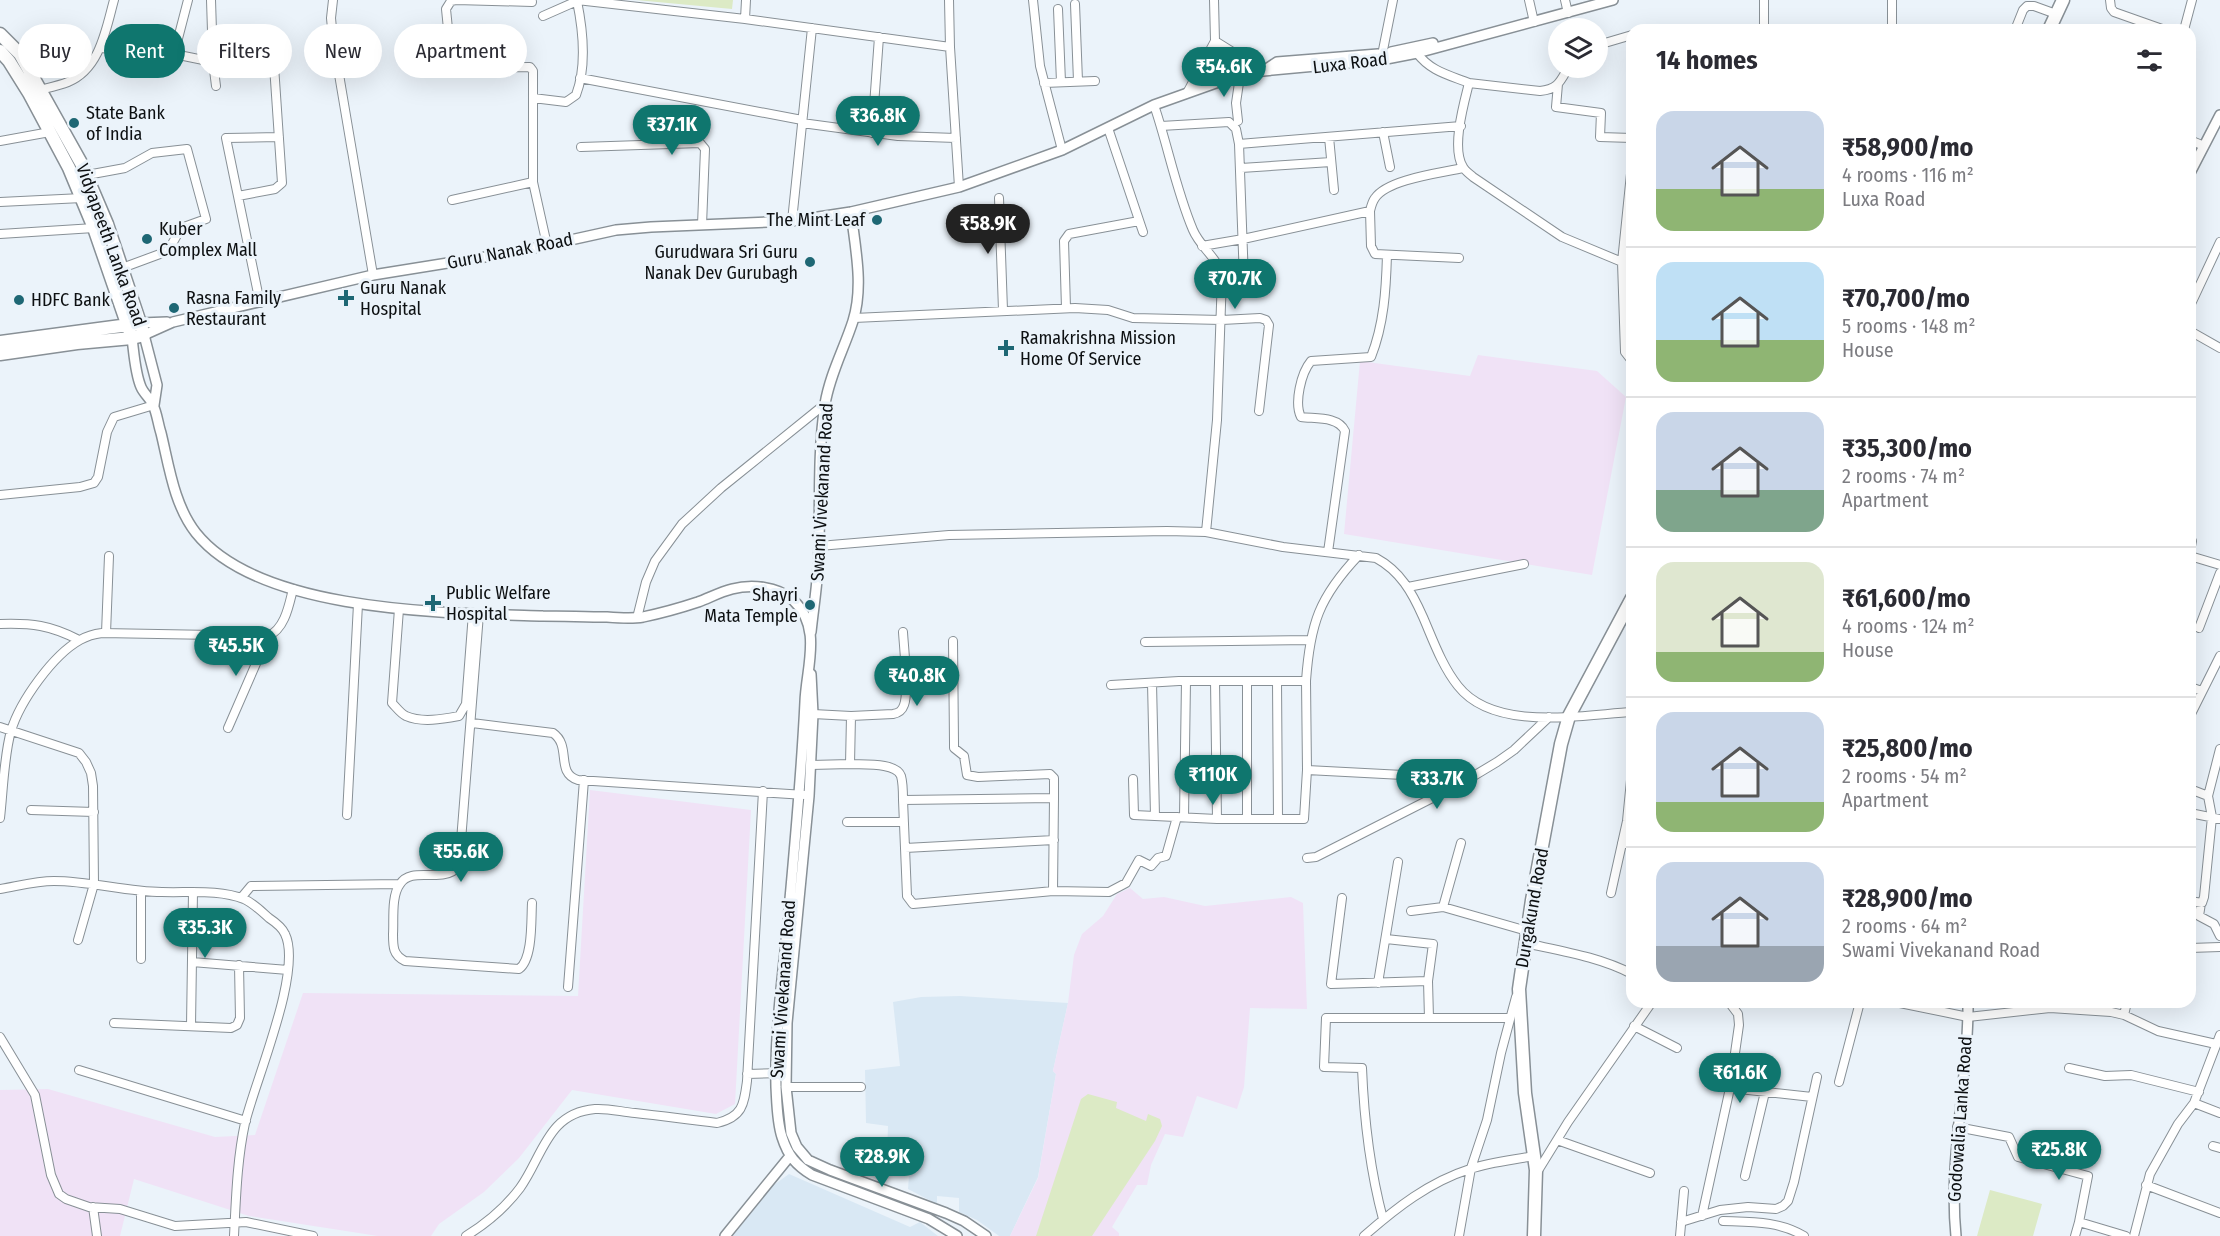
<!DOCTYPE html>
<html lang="en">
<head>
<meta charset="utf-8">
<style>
	body { margin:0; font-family:"Fira Sans Condensed",sans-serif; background:#f2f2f3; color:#2b2b33; height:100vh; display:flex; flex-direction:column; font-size:22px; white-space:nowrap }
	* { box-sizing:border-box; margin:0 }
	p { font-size:20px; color:#7c7c81 }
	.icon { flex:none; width:33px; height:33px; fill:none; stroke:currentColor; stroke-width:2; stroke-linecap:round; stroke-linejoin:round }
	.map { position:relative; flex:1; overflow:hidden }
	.panel { position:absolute; left:1626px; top:24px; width:570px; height:984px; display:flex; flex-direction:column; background:#fff; border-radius:18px; box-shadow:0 6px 24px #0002 }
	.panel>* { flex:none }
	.hud { position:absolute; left:18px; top:24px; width:570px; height:54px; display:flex; gap:12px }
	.tools { position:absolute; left:1548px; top:18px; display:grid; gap:12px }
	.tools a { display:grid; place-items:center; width:60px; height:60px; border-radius:50%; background:#fff; box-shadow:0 6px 24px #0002; font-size:30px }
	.price { position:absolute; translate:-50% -51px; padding:0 14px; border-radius:21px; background:#0f766e; color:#fff; font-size:20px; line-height:39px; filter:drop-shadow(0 2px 3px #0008) }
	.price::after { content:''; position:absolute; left:50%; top:36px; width:18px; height:14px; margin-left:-9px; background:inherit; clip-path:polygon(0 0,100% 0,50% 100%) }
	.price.on { background:#222; color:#fff }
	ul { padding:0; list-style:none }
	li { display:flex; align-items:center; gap:18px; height:150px; padding:0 30px }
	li+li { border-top:2px solid #e1e1e2 }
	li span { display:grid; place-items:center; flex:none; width:168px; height:120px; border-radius:18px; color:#555 }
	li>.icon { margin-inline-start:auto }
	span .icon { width:72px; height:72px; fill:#fffc; stroke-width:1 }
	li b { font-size:26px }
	h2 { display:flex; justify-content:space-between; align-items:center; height:72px; padding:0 30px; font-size:26px }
	.pill { padding:0 21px; border-radius:27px; background:#fff; box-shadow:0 6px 24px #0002; font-size:21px; line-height:54px }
	.pill.on { background:#0f766e; color:#fff }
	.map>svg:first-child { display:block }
</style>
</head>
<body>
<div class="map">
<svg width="2220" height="1236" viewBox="0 0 2220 1236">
	<rect width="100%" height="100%" fill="#ebf3fa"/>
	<path fill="#d9e8f4" d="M 960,996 L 1068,1003 L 1053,1071 L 1056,1074 L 1038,1177 L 1010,1236 L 999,1236 L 977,1220 L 959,1212 L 959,1198 L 937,1196 L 937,1204 L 908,1189 L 910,1162 L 900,1162 L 887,1154 L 888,1126 L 866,1123 L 865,1070 L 900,1066 L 893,1002 L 921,997 Z
		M 789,1174 L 910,1227 L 920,1222 L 938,1236 L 733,1236 L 771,1187 Z"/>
	<path fill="#f0e2f6" d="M 1478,355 L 1597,371 L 1626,397 L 1592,575 L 1344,534 L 1360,361 L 1470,376 Z
		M 590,790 L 751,810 L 735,1104 L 716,1114 L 572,1090 L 519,1158 L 484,1192 L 439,1224 L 431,1236 L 378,1236 L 249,1216 L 134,1179 L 120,1236 L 0,1236 L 0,1090 L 48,1089 L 215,1137 L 255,1135 L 303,993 L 578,996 Z
		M 1130,888 L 1143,899 L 1164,897 L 1205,906 L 1291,897 L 1303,903 L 1307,1009 L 1250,1008 L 1244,1087 L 1237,1109 L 1197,1096 L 1183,1137 L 1165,1134 L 1151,1165 L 1147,1185 L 1137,1185 L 1112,1227 L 1119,1233 L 1119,1236 L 1010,1236 L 1038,1178 L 1056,1074 L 1053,1071 L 1068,1003 L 1074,955 L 1082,934 L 1103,916 L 1117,894 Z"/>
	<path fill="#dceac5" d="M 636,0 L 733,0 L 732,9 Z
		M 1088,1094 L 1117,1102 L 1116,1108 L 1146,1121 L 1148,1114 L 1160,1119 L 1162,1126 L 1155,1141 L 1092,1236 L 1036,1236 L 1081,1099 Z
		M 1990,1190 L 2042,1204 L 2033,1236 L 1977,1236 Z"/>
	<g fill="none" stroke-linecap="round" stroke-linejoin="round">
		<defs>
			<path id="minor" d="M 211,0 L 213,62 L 216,86
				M 333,0 L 331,18 L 333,39 L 373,275
				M 577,0 L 745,19 L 746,0
				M 949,0 L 950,47
				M 1033,0 L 1040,66 L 1062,150
				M 1529,0 L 1534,22
				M 1565,0 L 1568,13
				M 2110,0 L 2111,8 L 2114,12 L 2165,30
				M 532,2 L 456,0 L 451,1 L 446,9 L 450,49 L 455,63 L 466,68 L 530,67 L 533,71 L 533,98
				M 1075,4 L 1078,81
				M 1058,9 L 1061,82
				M 543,16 L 577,1 C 583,30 587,66 576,95 L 566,102 L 533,98 L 533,182 L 547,245
				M 745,19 L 950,47 L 959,187
				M 1764,30 L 1764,0
				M 1892,30 L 1892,0
				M 2015,30 L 2023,10 L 2027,6 L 2034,6 L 2056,14
				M 2184,30 L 2192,0
				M 1215,41 L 1263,71
				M 1598,45 L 1632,35
				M 100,48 L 174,54 L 213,62
				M 1417,53 C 1430,71 1449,75 1469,83 C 1464,103 1451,148 1463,167 C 1465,171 1470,174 1473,177 L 1562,237 L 1622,262 L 1625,352 L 1632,361
				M 174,54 L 188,0
				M 1381,60 L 1393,0
				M 580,78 L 802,120
				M 1044,83 L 1095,81
				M 1469,83 L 1540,91 C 1558,89 1560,82 1568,68
				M 1558,84 L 1556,107 L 1601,113 L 1600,137 L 1632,138
				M 36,91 C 47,88 58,86 68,82 C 100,69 106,29 114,0
				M 1187,93 L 1215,41 L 1214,0
				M 1154,105 C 1168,146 1176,190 1193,230 C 1200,247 1218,258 1222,276 L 1217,420 L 1206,532
				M 1238,121 L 1236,103 L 1240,76
				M 802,123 L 898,136 L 956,138
				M 1161,126 L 1229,122 L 1236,129 L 1239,144 L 1461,126
				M 1108,128 L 1143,232
				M 1383,132 L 1390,167
				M 872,133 L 879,37
				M 1329,137 L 1334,190
				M 2190,140 L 2204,146
				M 0,141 L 50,132
				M 581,147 L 700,143 L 705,149 L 702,225
				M 1241,168 L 1331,162
				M 87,175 L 125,168 L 152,153 L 187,149 L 206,219 L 181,228 L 168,251 L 122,268
				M 238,196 L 275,189 L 282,183 L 273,51
				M 999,198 L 1003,310
				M 452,200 L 533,182
				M 0,202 L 82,198
				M 1370,211 L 1371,246 L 1375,254 L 1459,258
				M 792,221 L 812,28
				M 0,234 L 94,228
				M 1202,246 L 1243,239 L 1370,211 C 1371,207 1372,202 1375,198 C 1388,179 1441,173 1463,168
				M 1622,262 L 1632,164
				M 1223,288 L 1240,288 L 1244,280 L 1239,144
				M 260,303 L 226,138 L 279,137
				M 2190,306 L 2220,242
				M 1066,308 L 1064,241 L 1069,234 L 1139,221
				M 854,318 L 1075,308 L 1108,310 L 1133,318 L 1222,320 L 1260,318 L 1266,320 L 1269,325 L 1259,411
				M 2190,331 L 2220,348
				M 0,495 L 80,487 L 94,483 L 98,477 L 107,432 L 114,417 L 154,405
				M 2190,541 L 2192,541 L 2190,551
				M 819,546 L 949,535 L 1167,531 L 1206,532 L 1283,547 L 1376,558 C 1400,571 1412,592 1423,617 C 1433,640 1442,666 1458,686 C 1494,732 1581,715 1632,712
				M 1328,552 L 1345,431 C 1338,416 1315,419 1301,417 C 1294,403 1301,373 1311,361 L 1371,357 C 1384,324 1386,290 1387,255
				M 2190,556 L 2220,565
				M 1408,587 L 1524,564
				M 399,609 L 392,703 C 396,707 401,714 406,716 C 422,723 443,719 459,716 L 466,704 L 473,613
				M 479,614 L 459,866 C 443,885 412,865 400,884 C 391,896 394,920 393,934 C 393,947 393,955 405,961 L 519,969 C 533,959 531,920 532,903
				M 637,618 L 646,582 L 655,561 L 682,524 L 721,488 L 825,404
				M 0,624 C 32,623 50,625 79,640
				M 2199,628 L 2220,573
				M 106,633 L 109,556
				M 953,641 L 954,743 L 954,748 L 964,756 L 967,775 L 978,777 L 1050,774 L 1054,778 L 1054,798
				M 1145,642 L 1311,640
				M 1215,681 L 1217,819
				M 1247,681 L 1247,818
				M 1277,681 L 1278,818
				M 1152,683 L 1155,816
				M 1111,685 L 1179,681 L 1306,681 C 1310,624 1319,597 1359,555
				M 2190,687 L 2202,691
				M 813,714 L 851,716 L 850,764 C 862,765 896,762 901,776 C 903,783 903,793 903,800 L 1054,798 L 1053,891 L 913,904 L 907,896 L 905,848
				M 851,716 L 893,714 C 899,713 902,711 904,705 C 909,692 904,649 903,632
				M 2190,716 L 2220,656
				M 472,723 L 553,733 C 572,746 555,773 578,780 L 805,795
				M 0,727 L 79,753 L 86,762 L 91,773 L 93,786 L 94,884 L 78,940
				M 228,728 L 268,636
				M 811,765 L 850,764
				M 1307,770 L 1403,775
				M 1133,779 L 1134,815 L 1217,819 L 1304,819 L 1307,770 L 1306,681
				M 2190,789 L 2208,796
				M 903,800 L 905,848 L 1054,840
				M 31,810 L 94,812
				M 2190,813 L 2220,819
				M 347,815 L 358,604
				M 1184,817 L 1186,681
				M 0,818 C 3,792 4,755 11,731 C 20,701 53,655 80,640 C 87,636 94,634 102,633 L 268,636 C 285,629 289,605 293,589
				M 847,822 L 904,822
				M 1461,843 L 1443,907 L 1527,931
				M 1622,843 L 1632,845
				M 1307,858 L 1316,857 L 1462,783 L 1497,762 L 1514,750 L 1549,717
				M 0,889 C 18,886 36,881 54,881 C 91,881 126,892 162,892 C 188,893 219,889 244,899 C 253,903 261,911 269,918 C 275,922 282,927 285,934 C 303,971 255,1081 245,1123 C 237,1160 236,1198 234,1236
				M 141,891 L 141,959
				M 1053,891 L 1109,892 L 1126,883 L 1139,860 L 1151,866 L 1158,858 L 1166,856 L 1177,817
				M 1611,893 L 1627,821 L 1632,770
				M 241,898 L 251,886 L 399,884
				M 1342,898 L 1331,984 L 1428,981 L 1429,1018
				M 2190,901 L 2202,903 L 2204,897 L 2212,817 L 2208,796 L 2220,749
				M 2201,903 L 2199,916 L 2214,924 L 2220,936
				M 1411,911 L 1443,907
				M 1386,939 L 1433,944 L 1428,981
				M 1525,943 C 1561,951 1600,957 1632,974
				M 2190,948 L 2220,947
				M 192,962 L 288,970
				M 1378,983 L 1398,862
				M 568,987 L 584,780
				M 1895,1002 L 1968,1017 L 2050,1008 L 2111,1012 L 2124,1015 L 2158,1031 L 2216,1044
				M 2124,1015 L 2127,1002
				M 114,1023 L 231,1028 L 237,1025 L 240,1018 L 239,965
				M 191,1026 L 193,892
				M 1634,1026 L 1677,1048
				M 0,1037 L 35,1095 L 51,1175 L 59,1194 L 66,1199 L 89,1207 L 120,1209 L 175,1226 L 246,1222 L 313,1236
				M 2069,1068 L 2105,1076 L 2131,1075 L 2199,1092
				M 79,1070 L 246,1121
				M 747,1074 L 782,1073
				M 1839,1082 L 1860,1002
				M 786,1087 L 861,1087
				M 1730,1088 L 1812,1097
				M 2194,1103 L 2220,1113
				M 1957,1127 L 2009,1137 L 2018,1157 L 2088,1176 L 2079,1222 L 2126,1236
				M 1557,1140 L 1650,1173
				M 2213,1146 L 2220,1148
				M 1536,1174 L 1568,1122 L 1652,1002
				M 1745,1176 L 1765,1092
				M 2146,1185 L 2220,1213
				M 93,1207 L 97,1236
				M 1702,1216 L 1730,1088 L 1739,1025 L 1738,1014 L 1729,1002
				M 1383,1219 C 1370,1170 1364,1119 1362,1068 L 1324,1067 L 1326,1018 L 1510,1018
				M 1723,1221 C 1752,1222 1779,1221 1804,1236
				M 1681,1222 L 1720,1210 L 1748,1207 L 1776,1209 L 1783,1206 L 1788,1201 L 1794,1182 L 1817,1077
				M 466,1236 C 487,1223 505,1208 520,1188 C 543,1156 547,1113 595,1109 C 608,1108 622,1112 635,1113 C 663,1116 690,1120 717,1123 C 743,1117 744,1104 747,1081 L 763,791
				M 1364,1236 C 1396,1208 1429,1182 1470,1169 C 1490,1162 1513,1160 1534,1156
				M 1459,1236 L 1471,1168 L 1487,1120 L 1501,1053 L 1516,997
				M 1680,1236 L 1684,1191
				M 2075,1236 L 2079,1222
				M 2134,1236 L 2150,1174 L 2178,1124 L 2194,1103 L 2220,1035"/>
			<path id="tertiary" d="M 1391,52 L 1433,43
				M 1265,70 L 1277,62 L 1378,54
				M 2190,173 L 2220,115
				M 141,323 L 167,322
				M 132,338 C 134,353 135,373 141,387 C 144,394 150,398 153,405 C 157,413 158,424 161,433 C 169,466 174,505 196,533 C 260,613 448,613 543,616 C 564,616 586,617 607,617 C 619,618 632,619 643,617 C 662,613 680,608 698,602 C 709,598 720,592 732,589 C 751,584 777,586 793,600 C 823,628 806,668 805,702 C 801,786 793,868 785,952 C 780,997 775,1042 776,1087 C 777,1104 777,1122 782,1137 C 788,1156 796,1165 812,1175 L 929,1219 L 957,1236
				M 154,405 L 157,385 L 144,335 L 173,322 L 373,275 L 516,252 L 616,230 L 651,227 L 792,221 L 851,212 L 959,187 L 1062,150 L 1154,105 L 1227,79 L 1263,71 L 1381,60 L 1417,53 L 1613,0
				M 811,632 C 814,603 819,575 819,546 C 820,498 818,450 825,404 C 830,374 844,349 853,321 C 864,286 855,247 851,212
				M 811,674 L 813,714 L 809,796 L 787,1023 L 786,1087 L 791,1133 L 797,1147 L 808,1160 L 830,1170 L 946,1213 L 964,1221 L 986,1236
				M 725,1236 L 790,1156
				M 1956,1236 C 1948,1157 1969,1080 1968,1002"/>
			<path id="primary" d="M 2049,30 L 2063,0
				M 0,34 L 20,54 L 81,163 L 107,224 L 144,335 L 132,338 L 77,343 L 0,354
				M 0,51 L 9,61 L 29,93 L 69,168 L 94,228 L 132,338
				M 0,342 L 136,324
				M 1534,1236 L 1536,1170 L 1525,1093 L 1519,989 L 1532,900 L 1561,744 L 1569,716 L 1632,598"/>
		</defs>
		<use href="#minor" stroke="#889096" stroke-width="10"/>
		<use href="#tertiary" stroke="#889096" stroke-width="12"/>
		<use href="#primary" stroke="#889096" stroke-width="15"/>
		<use href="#minor" stroke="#fff" stroke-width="8"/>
		<use href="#tertiary" stroke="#fff" stroke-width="9"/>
		<use href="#primary" stroke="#fff" stroke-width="12"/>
	</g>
	<g fill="#1e6774" stroke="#ebf3fa" stroke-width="2">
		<circle cx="74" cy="123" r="6"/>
		<circle cx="877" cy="220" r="6"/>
		<circle cx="147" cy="239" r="6"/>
		<circle cx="810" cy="262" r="6"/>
		<path d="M343 289h6v6h6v6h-6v6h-6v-6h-6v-6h6z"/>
		<circle cx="19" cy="300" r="6"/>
		<circle cx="174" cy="308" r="6"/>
		<path d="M1003 339h6v6h6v6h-6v6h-6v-6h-6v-6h6z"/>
		<path d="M430 594h6v6h6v6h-6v6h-6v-6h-6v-6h6z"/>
		<circle cx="810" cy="605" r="6"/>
	</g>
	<g text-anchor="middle" stroke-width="6" stroke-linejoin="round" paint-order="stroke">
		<g font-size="18" fill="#0d1012" stroke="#ebf3fa">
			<text transform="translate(1350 63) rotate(-7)" y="6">Luxa Road</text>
			<text transform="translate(111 245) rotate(70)" y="6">Vidyapeeth Lanka Road</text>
			<text transform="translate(510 251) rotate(-11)" y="6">Guru Nanak Road</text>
			<text transform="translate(822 492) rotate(-87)" y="6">Swami Vivekanand Road</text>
			<text transform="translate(1532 908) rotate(-80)" y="6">Durgakund Road</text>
			<text transform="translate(783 989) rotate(-86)" y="6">Swami Vivekanand Road</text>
			<text transform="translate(1960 1119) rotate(-86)" y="6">Godowalia Lanka Road</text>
		</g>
		<g font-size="18" fill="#0d1012" stroke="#ebf3fa" text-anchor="start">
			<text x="86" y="119">State Bank<tspan x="86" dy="21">of India</tspan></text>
			<text x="865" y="226" text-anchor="end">The Mint Leaf</text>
			<text x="159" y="235">Kuber<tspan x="159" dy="21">Complex Mall</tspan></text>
			<text x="798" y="258" text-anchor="end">Gurudwara Sri Guru<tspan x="798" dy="21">Nanak Dev Gurubagh</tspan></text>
			<text x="360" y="294">Guru Nanak<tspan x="360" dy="21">Hospital</tspan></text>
			<text x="186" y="304">Rasna Family<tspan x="186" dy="21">Restaurant</tspan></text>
			<text x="31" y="306">HDFC Bank</text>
			<text x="1020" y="344">Ramakrishna Mission<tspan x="1020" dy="21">Home Of Service</tspan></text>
			<text x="446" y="599">Public Welfare<tspan x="446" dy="21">Hospital</tspan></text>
			<text x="798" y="601" text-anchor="end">Shayri<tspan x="798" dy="21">Mata Temple</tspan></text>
		</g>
	</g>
</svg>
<div class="tools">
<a><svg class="icon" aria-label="layers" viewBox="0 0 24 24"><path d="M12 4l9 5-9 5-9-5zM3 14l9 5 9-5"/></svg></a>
</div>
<b class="price" style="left:1224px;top:98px">₹54.6K</b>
<b class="price" style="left:878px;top:147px">₹36.8K</b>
<b class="price" style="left:672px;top:156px">₹37.1K</b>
<b class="price on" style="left:988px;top:255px">₹58.9K</b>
<b class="price" style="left:1235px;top:310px">₹70.7K</b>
<b class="price" style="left:236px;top:677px">₹45.5K</b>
<b class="price" style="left:917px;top:707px">₹40.8K</b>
<b class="price" style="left:1213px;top:806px">₹110K</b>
<b class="price" style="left:1437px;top:810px">₹33.7K</b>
<b class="price" style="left:461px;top:883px">₹55.6K</b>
<b class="price" style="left:205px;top:959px">₹35.3K</b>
<b class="price" style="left:1740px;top:1104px">₹61.6K</b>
<b class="price" style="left:2059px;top:1181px">₹25.8K</b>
<b class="price" style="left:882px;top:1188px">₹28.9K</b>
<div class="hud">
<a class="pill">Buy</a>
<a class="pill on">Rent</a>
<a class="pill">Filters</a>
<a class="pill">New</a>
<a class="pill">Apartment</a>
</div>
<section class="panel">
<h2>14 homes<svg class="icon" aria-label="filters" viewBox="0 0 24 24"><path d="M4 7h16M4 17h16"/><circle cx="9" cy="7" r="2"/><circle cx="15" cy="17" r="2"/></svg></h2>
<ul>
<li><span style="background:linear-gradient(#c9d6e8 65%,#8fb573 0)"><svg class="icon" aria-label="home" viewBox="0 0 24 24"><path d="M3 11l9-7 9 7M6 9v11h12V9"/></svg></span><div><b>₹58,900/mo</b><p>4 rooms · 116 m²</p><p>Luxa Road</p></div></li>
<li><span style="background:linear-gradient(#bfe0f5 65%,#8fb573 0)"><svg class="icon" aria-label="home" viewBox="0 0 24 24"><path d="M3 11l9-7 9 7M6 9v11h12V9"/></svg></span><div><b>₹70,700/mo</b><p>5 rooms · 148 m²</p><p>House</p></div></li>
<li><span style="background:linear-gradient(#c9d6e8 65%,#7fa58c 0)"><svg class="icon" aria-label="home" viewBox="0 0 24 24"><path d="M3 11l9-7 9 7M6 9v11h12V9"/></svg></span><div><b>₹35,300/mo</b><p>2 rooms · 74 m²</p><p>Apartment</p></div></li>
<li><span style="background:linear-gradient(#dfe7d0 75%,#8fb573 0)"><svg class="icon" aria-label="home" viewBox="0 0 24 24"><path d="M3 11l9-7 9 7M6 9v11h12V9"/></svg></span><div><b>₹61,600/mo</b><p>4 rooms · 124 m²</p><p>House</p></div></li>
<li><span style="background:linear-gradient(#c9d6e8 75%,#8fb573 0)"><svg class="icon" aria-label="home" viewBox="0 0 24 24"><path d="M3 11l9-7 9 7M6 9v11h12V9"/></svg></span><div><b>₹25,800/mo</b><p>2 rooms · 54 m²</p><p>Apartment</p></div></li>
<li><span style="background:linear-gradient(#c9d6e8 70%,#9aa5b1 0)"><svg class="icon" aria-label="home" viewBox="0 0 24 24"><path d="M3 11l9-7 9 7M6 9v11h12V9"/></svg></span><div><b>₹28,900/mo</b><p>2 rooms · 64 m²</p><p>Swami Vivekanand Road</p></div></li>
</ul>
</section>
</div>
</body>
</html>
